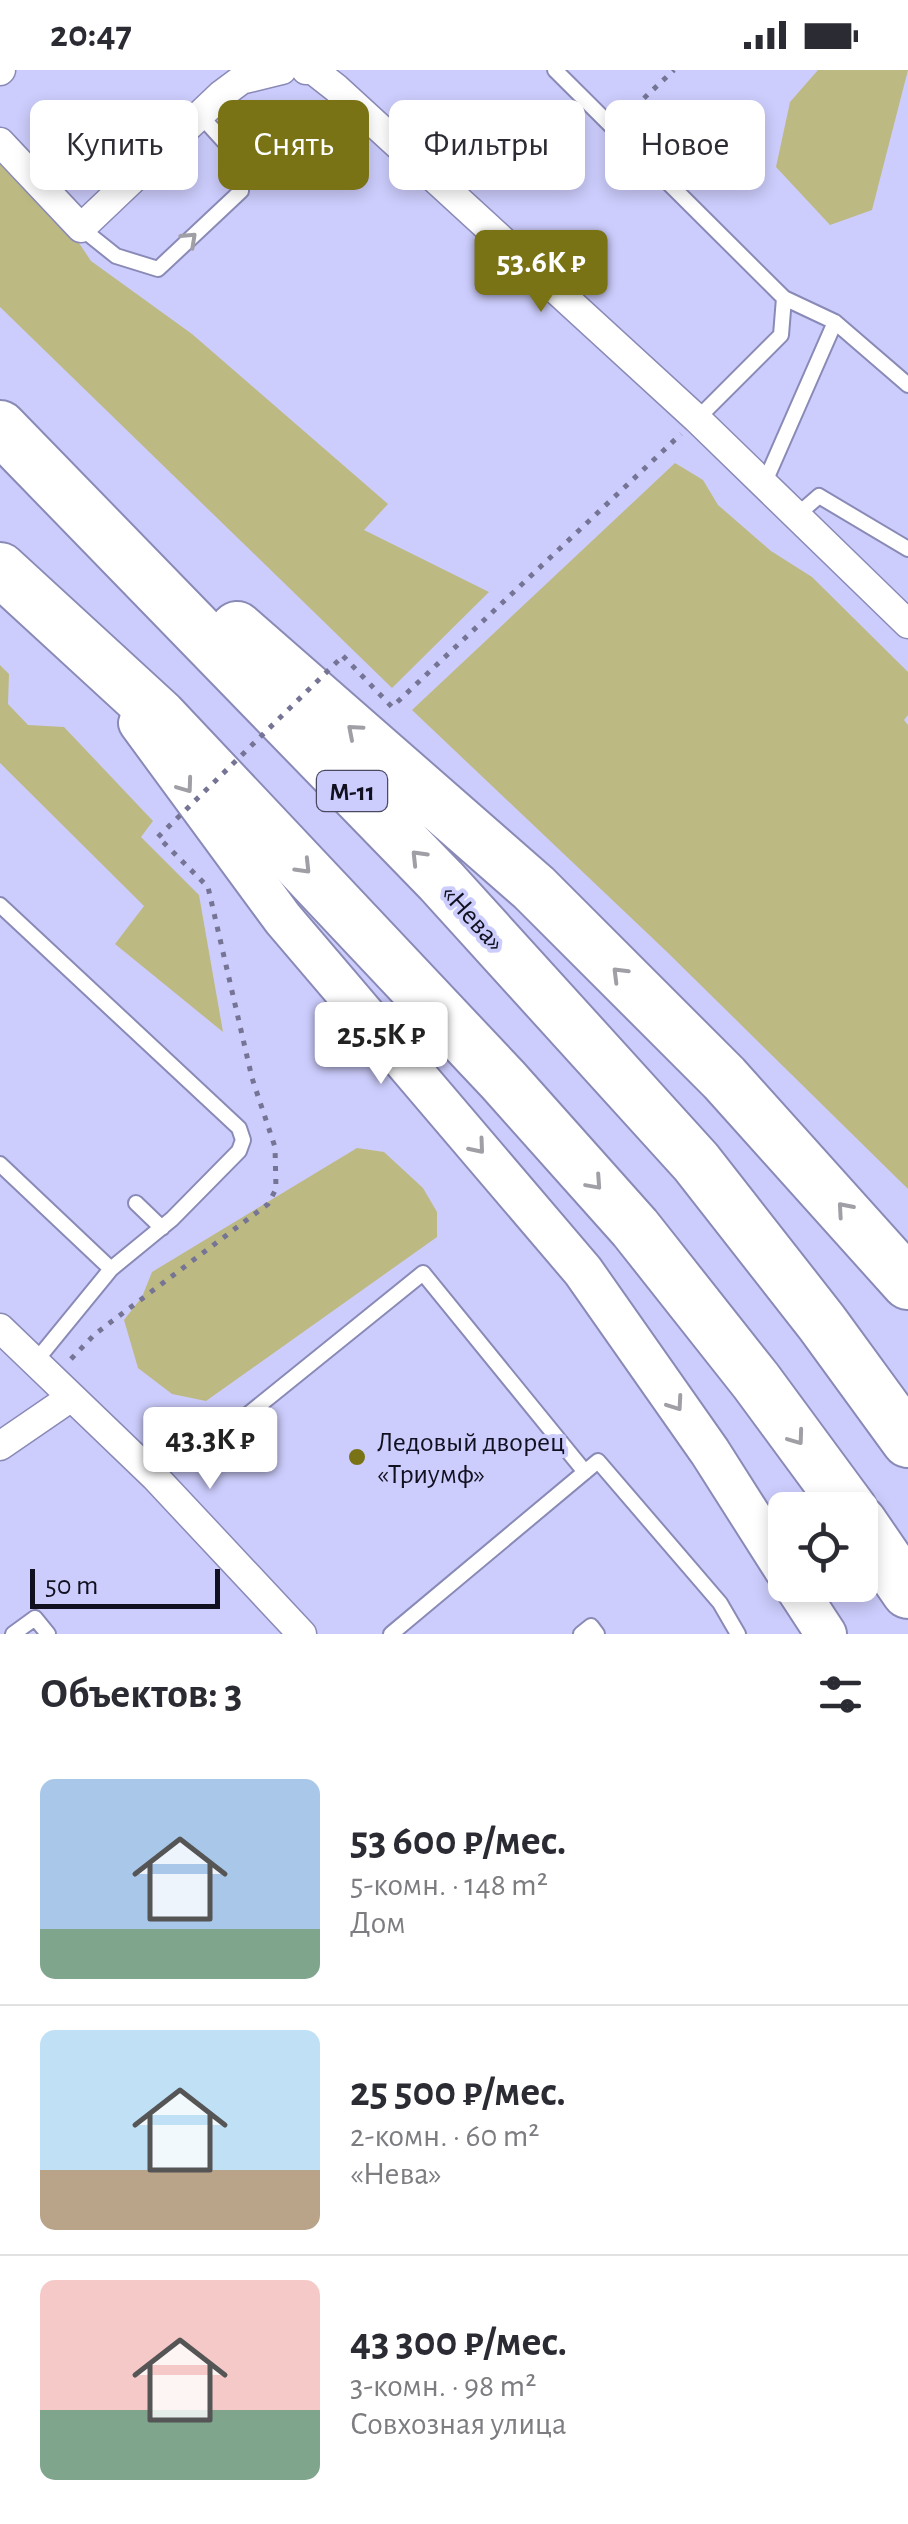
<!DOCTYPE html>
<html lang="ru">
<head>
<meta charset="utf-8">
<style>
	body { margin:0; font-family:"Alegreya Sans",sans-serif; background:#f2f2f3; color:#2b2b33; height:100vh; display:flex; flex-direction:column; font-size:38px; white-space:nowrap }
	* { box-sizing:border-box; margin:0 }
	p { font-size:32px; color:#7c7c81 }
	.icon { flex:none; width:55px; height:55px; fill:none; stroke:currentColor; stroke-width:2; stroke-linecap:round; stroke-linejoin:round }
	.map { position:relative; height:1564px; overflow:hidden }
	.drawer { display:flex; flex-direction:column; background:#fff; flex:1 }
	.drawer>* { flex:none }
	.top-card { position:absolute; left:30px; top:30px; width:850px; height:90px; display:flex; gap:20px }
	.tools { position:absolute; left:768px; top:1422px; display:grid; gap:20px }
	.tools a { display:grid; place-items:center; width:110px; height:110px; border-radius:15px; background:#fff; box-shadow:0 5px 15px #0003; font-size:50px }
	.scale { position:absolute; left:30px; bottom:25px; width:190px; box-sizing:border-box; padding-left:10px; border:5px solid #111020; border-top:0; font-size:28px; line-height:35px; white-space:nowrap; color:#111020; -webkit-text-stroke:8px #cdcdfd; paint-order:stroke }
	.price { position:absolute; translate:-50% -85px; padding:0 22px; border-radius:10px; background:#fff; color:#222; font-size:32px; line-height:65px; filter:drop-shadow(0 2px 5px #0008) }
	.price::after { content:''; position:absolute; left:50%; top:60px; width:30px; height:22px; margin-left:-15px; background:inherit; clip-path:polygon(0 0,100% 0,50% 100%) }
	.price.active { background:#7a7315; color:#fff }
	ul { padding:0; list-style:none }
	li { display:flex; align-items:center; gap:30px; height:250px; padding:0 40px }
	li+li { border-top:2px solid #e1e1e2 }
	li span { display:grid; place-items:center; flex:none; width:280px; height:200px; border-radius:15px; color:#555 }
	li>.icon { margin-inline-start:auto }
	span .icon { width:120px; height:120px; fill:#fffc; stroke-width:1 }
	li b { font-size:42px }
	h2 { display:flex; justify-content:space-between; align-items:center; height:120px; padding:0 40px; font-size:42px }
	.pill { padding:0 35px; border-radius:15px; background:#fff; box-shadow:0 5px 15px #0003; font-size:35px; line-height:90px }
	.pill.active { background:#7a7315; color:#fff }
	.status { display:flex; justify-content:space-between; align-items:center; height:70px; padding:0 50px; background:#fff; direction:ltr }
	.status svg { height:28px; fill:currentColor }
	.map>svg:first-child { display:block }
</style>
</head>
<body>
<div class="status"><b>20:47</b><svg viewBox="0 0 49 12"><path d="M0 12V9h3v3zM5 12V6h3v6zM10 12V3h3v9zM15 12V0h3v12zM26 1h20v11H26zM47 4h2v5h-2z"/></svg></div>
<div class="map">
<svg width="908" height="1564" viewBox="0 0 908 1564">
	<rect width="100%" height="100%" fill="#cdcdfd"/>
	<path fill="#bdb982" d="M 818,0 L 908,0 L 872,140 L 830,155 L 776,97 L 790,32 Z
		M 0,90 L 69,158 L 91,191 L 192,264 L 388,434 L 364,460 L 489,522 L 392,618 L 0,237 Z
		M 675,393 L 703,410 L 718,435 L 771,481 L 812,507 L 908,602 L 908,645 L 904,650 L 908,655 L 908,1119 L 666,881 L 412,640 Z
		M 0,595 L 9,604 L 8,634 L 28,655 L 64,657 L 153,751 L 141,767 L 199,825 L 223,962 L 115,874 L 144,836 L 0,693 Z
		M 357,1078 L 384,1082 L 423,1118 L 437,1142 L 437,1167 L 206,1331 L 172,1324 L 138,1298 L 124,1250 L 142,1227 L 152,1202 Z"/>
	<g fill="none" stroke-linecap="round" stroke-linejoin="round">
		<defs>
			<path id="lane" d="M 555,0 L 784,228 L 781,265 L 697,349
				M 81,158 L 116,186 L 158,199 L 241,121 L 230,78 L 200,45
				M 784,228 L 835,252
				M 764,414 L 835,252 L 908,315
				M 796,446 L 819,426 L 908,479
				M 0,835 L 239,1058 L 243,1070 L 239,1081 L 172,1149 L 111,1199 L 35,1292
				M 0,1094 L 111,1199
				M 136,1133 L 162,1158
				M 220,1367 L 423,1203 L 585,1402
				M 13,1564 L 35,1548 L 48,1564
				M 391,1564 L 598,1391 L 720,1533 L 738,1564
				M 581,1564 L 591,1556 L 597,1564"/>
			<path id="street" d="M 306,0 L 313,0 L 336,18 L 697,349 L 908,554
				M 0,1 L 1,0
				M 0,72 L 81,158 L 221,25 L 241,10 L 282,0
				M 0,1258 L 155,1407 L 302,1564
				M 0,1376 L 70,1328"/>
			<path id="secondary" d="M 139,653 L 283,849 L 583,1201 L 710,1382 L 785,1500
				M 794,1515 L 826,1564"/>
			<path id="highway" d="M 0,357 L 441,811 L 696,1092 L 822,1253 L 908,1371
				M 0,499 L 160,646 L 503,1010 L 635,1158 L 756,1311 L 851,1440
				M 237,558 L 534,818 L 724,1008 L 908,1213
				M 860,1452 L 908,1522"/>
		</defs>
		<use href="#lane" stroke="#8a8ab7" stroke-width="18"/>
		<use href="#street" stroke="#8a8ab7" stroke-width="31"/>
		<use href="#secondary" stroke="#8a8ab7" stroke-width="44"/>
		<use href="#highway" stroke="#8a8ab7" stroke-width="56"/>
		<path stroke="#757495" stroke-width="5" stroke-dasharray="5 8" stroke-linecap="butt" d="M 625,46 L 674,0
			M 343,586 L 392,637 L 681,364
			M 71,1289 L 95,1264 L 268,1134 L 276,1119 L 275,1077 L 252,1008 L 208,817 L 158,767"/>
		<use href="#lane" stroke="#fff" stroke-width="14"/>
		<use href="#street" stroke="#fff" stroke-width="28"/>
		<use href="#secondary" stroke="#fff" stroke-width="40"/>
		<use href="#highway" stroke="#fff" stroke-width="52"/>
		<path stroke="#757495" stroke-width="5" stroke-dasharray="5 8" stroke-linecap="butt" d="M 158,767 L 343,586"/>
	</g>
	<defs><path id="oneway-chevron" d="M-2-3.5L2.5 0L-2 3.5" fill="none" stroke-width="1.6" stroke-linecap="round" stroke-linejoin="round" transform="scale(2.5)"/></defs>
	<g stroke="#a09fa6">
		<use href="#oneway-chevron" transform="translate(190 169) rotate(-43)"/>
		<use href="#oneway-chevron" transform="translate(354 661) rotate(-139)"/>
		<use href="#oneway-chevron" transform="translate(186 716) rotate(54)"/>
		<use href="#oneway-chevron" transform="translate(418 787) rotate(-134)"/>
		<use href="#oneway-chevron" transform="translate(304 797) rotate(46)"/>
		<use href="#oneway-chevron" transform="translate(619 904) rotate(-135)"/>
		<use href="#oneway-chevron" transform="translate(478 1077) rotate(50)"/>
		<use href="#oneway-chevron" transform="translate(595 1113) rotate(48)"/>
		<use href="#oneway-chevron" transform="translate(844 1139) rotate(-131)"/>
		<use href="#oneway-chevron" transform="translate(676 1334) rotate(55)"/>
		<use href="#oneway-chevron" transform="translate(797 1368) rotate(54)"/>
	</g>
	<circle fill="#7a7315" stroke="#cdcdfd" stroke-width="4" cx="357" cy="1387" r="10"/>
	<g text-anchor="middle" stroke-width="8" stroke-linejoin="round" paint-order="stroke">
		<rect fill="#cdcdfd" stroke="#494962" stroke-width="2.5" x="317" y="701" width="70" height="40" rx="8"/>
		<g font-size="25" font-weight="bold" fill="#111020">
			<text x="352" y="730">М-11</text>
		</g>
		<g font-size="28" fill="#111020" stroke="#cdcdfd">
			<text transform="translate(474 847) rotate(48)" y="10">«Нева»</text>
		</g>
		<g font-size="28" fill="#111020" stroke="#cdcdfd" text-anchor="start">
			<text x="377" y="1381">Ледовый дворец<tspan x="377" dy="32">«Триумф»</tspan></text>
		</g>
	</g>
</svg>
<div class="tools">
<a><svg class="icon" aria-label="locate" viewBox="0 0 24 24"><circle cx="12" cy="12" r="6"/><path d="M12 2v4M12 18v4M2 12h4M18 12h4"/></svg></a>
</div>
<div class="scale">50 m</div>
<b class="price active" style="left:541px;top:245px">53.6K ₽</b>
<b class="price" style="left:381px;top:1017px">25.5K ₽</b>
<b class="price" style="left:210px;top:1422px">43.3K ₽</b>
<div class="top-card">
<a class="pill">Купить</a>
<a class="pill active">Снять</a>
<a class="pill">Фильтры</a>
<a class="pill">Новое</a>
</div>
</div>
<section class="drawer">
<h2>Объектов: 3<svg class="icon" aria-label="filters" viewBox="0 0 24 24"><path d="M4 7h16M4 17h16"/><circle cx="9" cy="7" r="2"/><circle cx="15" cy="17" r="2"/></svg></h2>
<ul>
<li><span style="background:linear-gradient(#a9c7e8 75%,#7fa58c 0)"><svg class="icon" aria-label="home" viewBox="0 0 24 24"><path d="M3 11l9-7 9 7M6 9v11h12V9"/></svg></span><div><b>53 600 ₽/мес.</b><p>5-комн. · 148 m²</p><p>Дом</p></div></li>
<li><span style="background:linear-gradient(#bfe0f5 70%,#b9a48a 0)"><svg class="icon" aria-label="home" viewBox="0 0 24 24"><path d="M3 11l9-7 9 7M6 9v11h12V9"/></svg></span><div><b>25 500 ₽/мес.</b><p>2-комн. · 60 m²</p><p>«Нева»</p></div></li>
<li><span style="background:linear-gradient(#f6c9c9 65%,#7fa58c 0)"><svg class="icon" aria-label="home" viewBox="0 0 24 24"><path d="M3 11l9-7 9 7M6 9v11h12V9"/></svg></span><div><b>43 300 ₽/мес.</b><p>3-комн. · 98 m²</p><p>Совхозная улица</p></div></li>
</ul>
</section>
</body>
</html>
